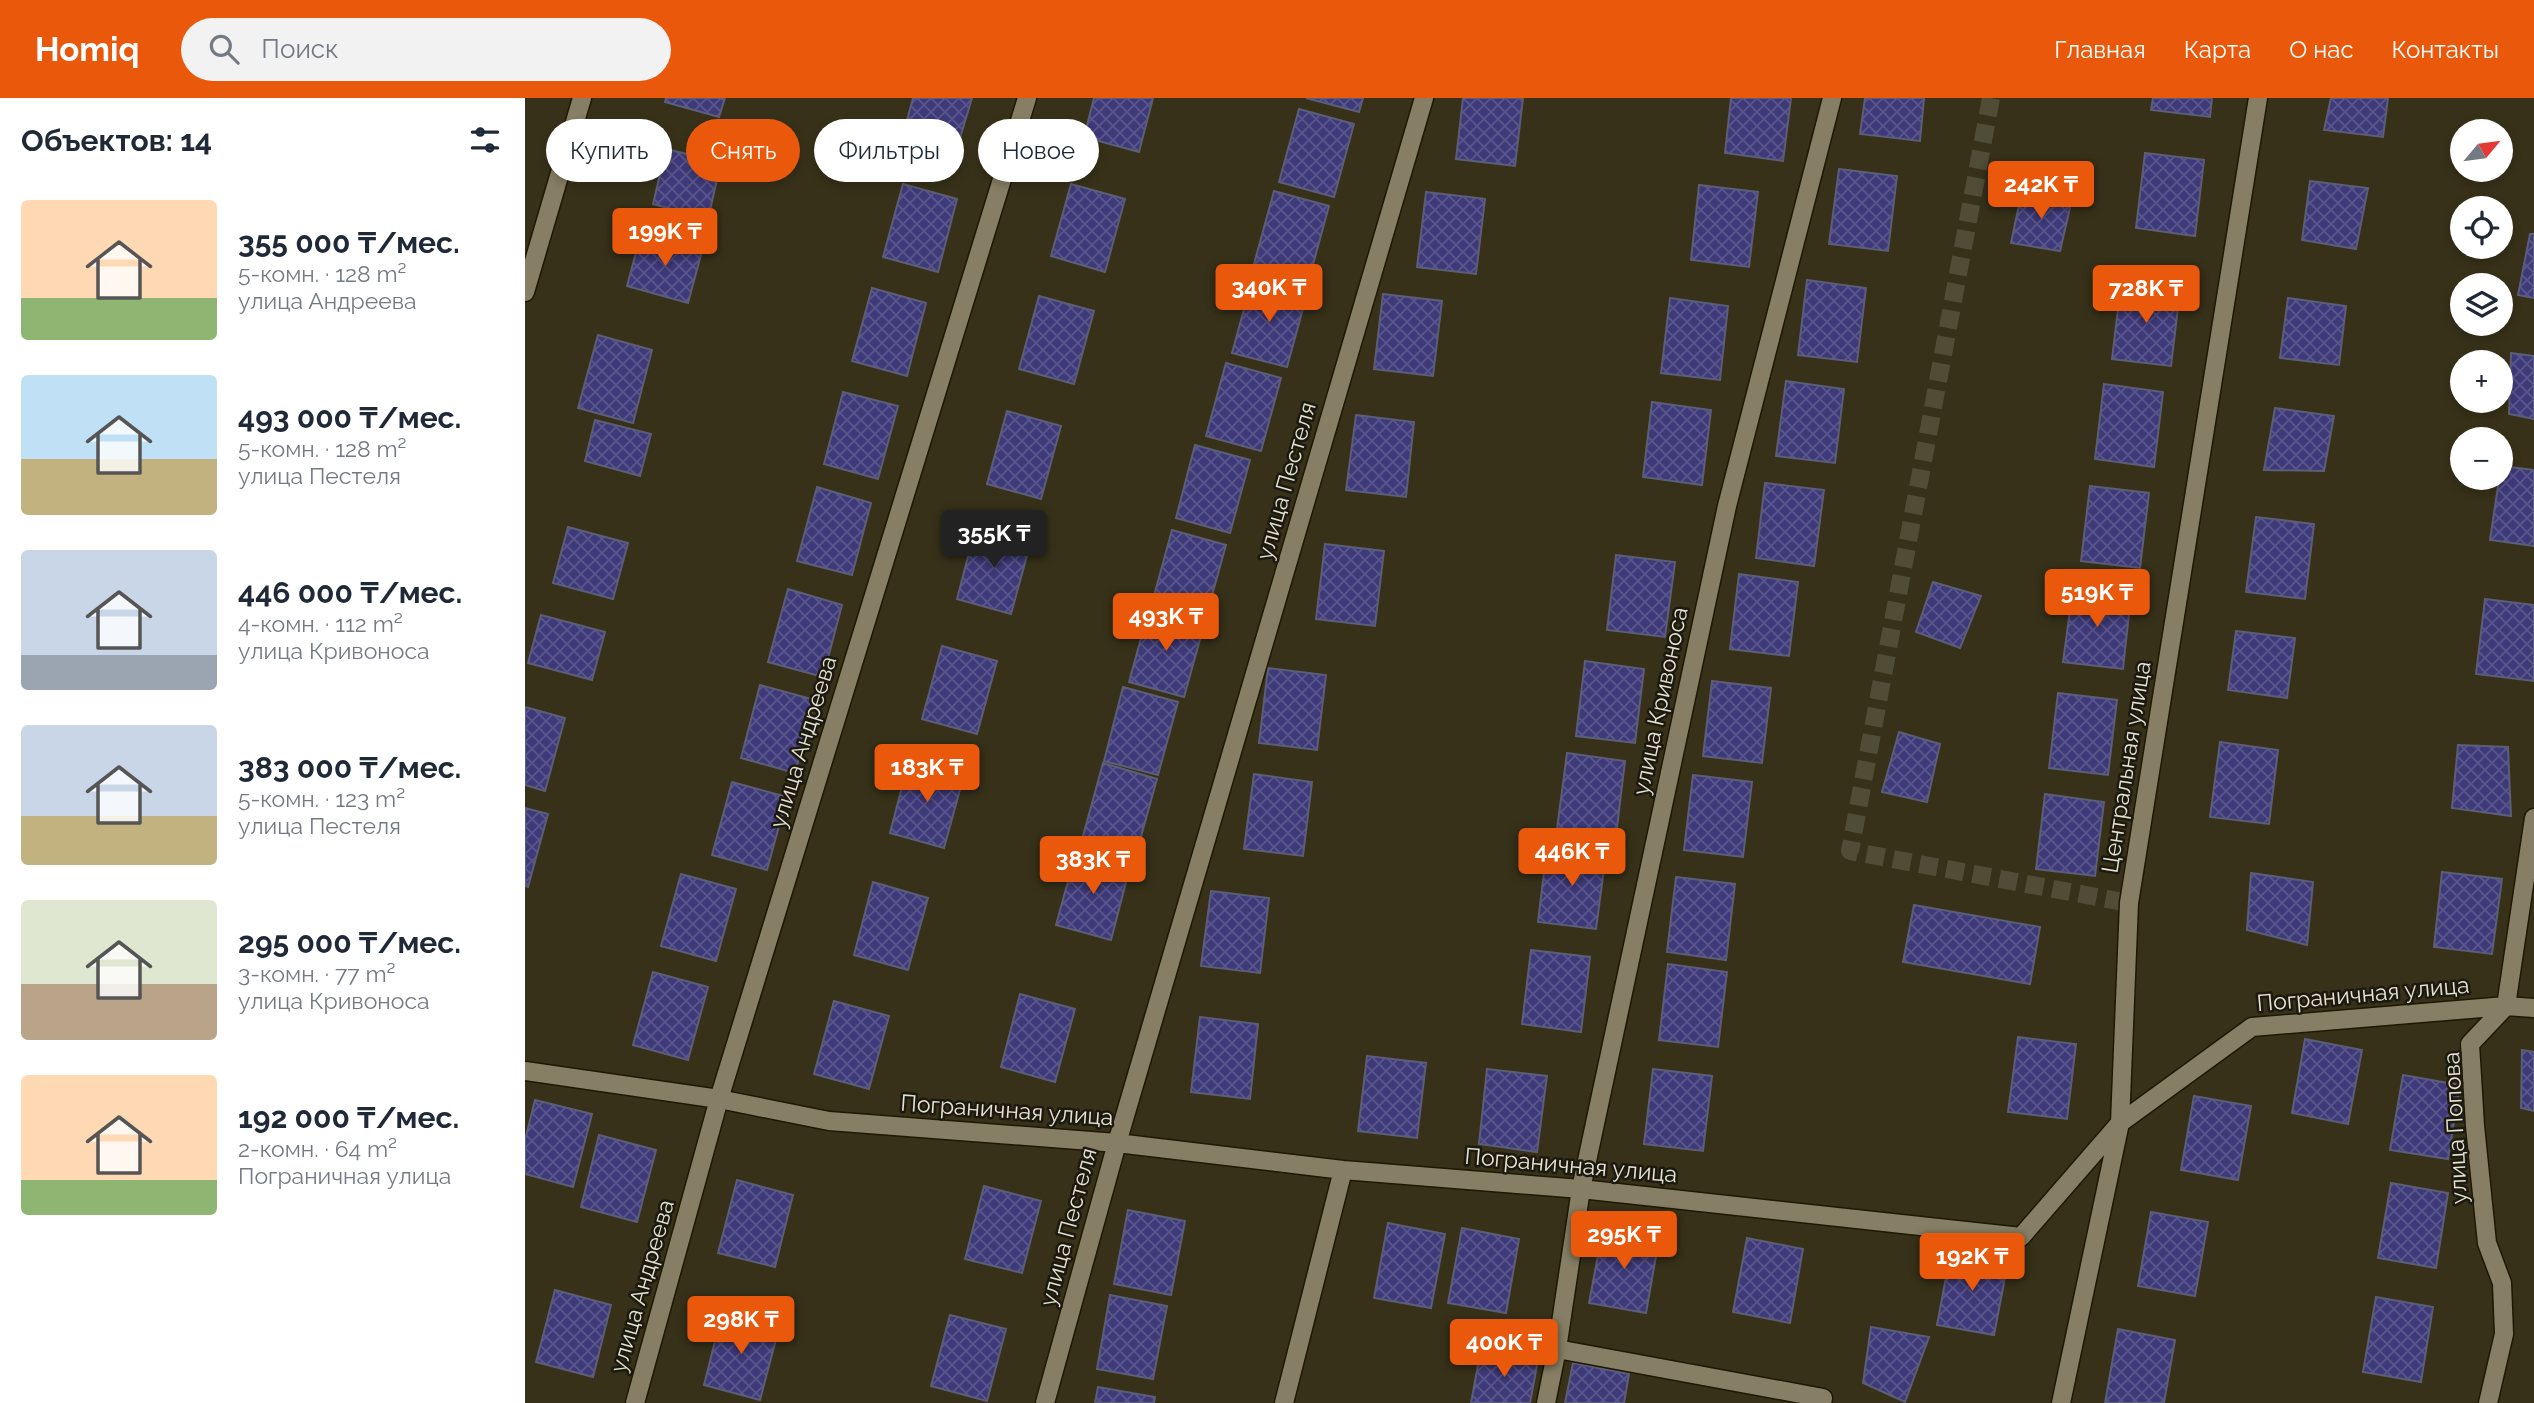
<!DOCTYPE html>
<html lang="ru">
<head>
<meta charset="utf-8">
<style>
	body { margin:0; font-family:Raleway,sans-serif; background:#f2f2f3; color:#1f2937; height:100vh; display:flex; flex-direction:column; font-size:26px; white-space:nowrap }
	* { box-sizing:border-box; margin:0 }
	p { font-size:23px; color:#747a83 }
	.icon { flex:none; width:38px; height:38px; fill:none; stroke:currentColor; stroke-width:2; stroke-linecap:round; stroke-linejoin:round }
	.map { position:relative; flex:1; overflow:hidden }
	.side { display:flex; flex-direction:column; background:#fff; width:525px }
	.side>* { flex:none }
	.guide { position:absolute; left:21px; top:21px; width:665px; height:63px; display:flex; gap:14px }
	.needle { width:46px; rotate:61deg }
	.tools { position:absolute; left:1925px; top:21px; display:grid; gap:14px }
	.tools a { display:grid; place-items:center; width:63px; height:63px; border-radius:50%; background:#fff; box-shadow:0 4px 10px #0003; font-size:35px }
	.price { position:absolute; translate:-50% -60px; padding:0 16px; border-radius:7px; background:#ea580c; color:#fff; font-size:23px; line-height:46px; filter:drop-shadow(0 2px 4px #0008) }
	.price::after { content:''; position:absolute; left:50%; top:42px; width:21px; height:16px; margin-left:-10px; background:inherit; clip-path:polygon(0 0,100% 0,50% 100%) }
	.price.current { background:#222; color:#fff }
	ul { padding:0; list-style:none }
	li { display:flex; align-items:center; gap:21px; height:175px; padding:0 21px }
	li span { display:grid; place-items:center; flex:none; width:196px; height:140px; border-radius:7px; color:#555 }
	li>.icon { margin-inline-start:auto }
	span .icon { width:84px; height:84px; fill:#fffc; stroke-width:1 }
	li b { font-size:30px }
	h2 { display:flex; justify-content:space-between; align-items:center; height:84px; padding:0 21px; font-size:30px }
	.chip { padding:0 24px; border-radius:32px; background:#fff; box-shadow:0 4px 10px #0003; font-size:24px; line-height:63px }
	.chip.current { background:#ea580c; color:#fff }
	header { display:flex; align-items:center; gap:42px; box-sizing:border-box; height:98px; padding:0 35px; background:#ea580c; color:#fff }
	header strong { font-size:33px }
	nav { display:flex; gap:38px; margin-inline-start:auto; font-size:24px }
	.search { width:490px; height:63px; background:#f2f2f3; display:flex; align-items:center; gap:18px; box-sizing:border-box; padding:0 24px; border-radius:38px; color:#747a83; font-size:26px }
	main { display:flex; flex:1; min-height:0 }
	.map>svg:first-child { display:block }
</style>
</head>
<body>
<header>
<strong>Homiq</strong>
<div class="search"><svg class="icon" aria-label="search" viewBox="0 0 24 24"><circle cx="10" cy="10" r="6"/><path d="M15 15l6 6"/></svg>Поиск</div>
<nav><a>Главная</a><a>Карта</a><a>О нас</a><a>Контакты</a></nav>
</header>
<main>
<section class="side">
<h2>Объектов: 14<svg class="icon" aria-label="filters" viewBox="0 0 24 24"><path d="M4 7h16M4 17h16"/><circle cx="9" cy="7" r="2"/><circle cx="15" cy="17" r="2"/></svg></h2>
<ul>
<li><span style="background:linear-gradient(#ffd9b3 70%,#8fb573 0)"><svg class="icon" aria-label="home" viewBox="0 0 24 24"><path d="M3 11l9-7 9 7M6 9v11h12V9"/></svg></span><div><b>355 000 ₸/мес.</b><p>5-комн. · 128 m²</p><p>улица Андреева</p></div></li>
<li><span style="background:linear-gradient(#bfe0f5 60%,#c2b280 0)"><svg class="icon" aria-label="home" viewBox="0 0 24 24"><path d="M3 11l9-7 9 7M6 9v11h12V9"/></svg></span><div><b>493 000 ₸/мес.</b><p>5-комн. · 128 m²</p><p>улица Пестеля</p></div></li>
<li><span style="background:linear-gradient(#c9d6e8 75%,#9aa5b1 0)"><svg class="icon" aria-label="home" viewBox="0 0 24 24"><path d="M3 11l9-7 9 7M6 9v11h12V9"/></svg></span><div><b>446 000 ₸/мес.</b><p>4-комн. · 112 m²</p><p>улица Кривоноса</p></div></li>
<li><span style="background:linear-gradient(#c9d6e8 65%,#c2b280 0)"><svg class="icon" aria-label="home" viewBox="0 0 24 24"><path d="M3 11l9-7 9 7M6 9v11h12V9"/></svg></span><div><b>383 000 ₸/мес.</b><p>5-комн. · 123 m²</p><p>улица Пестеля</p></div></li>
<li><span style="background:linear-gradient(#dfe7d0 60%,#b9a48a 0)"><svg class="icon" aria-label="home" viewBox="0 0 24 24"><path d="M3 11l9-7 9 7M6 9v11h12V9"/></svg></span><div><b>295 000 ₸/мес.</b><p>3-комн. · 77 m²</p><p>улица Кривоноса</p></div></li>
<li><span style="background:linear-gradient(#ffd9b3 75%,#8fb573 0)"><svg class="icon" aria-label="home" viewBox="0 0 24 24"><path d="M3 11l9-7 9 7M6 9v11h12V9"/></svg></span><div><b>192 000 ₸/мес.</b><p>2-комн. · 64 m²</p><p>Пограничная улица</p></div></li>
</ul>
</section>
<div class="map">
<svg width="2009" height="1305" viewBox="0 0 2009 1305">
	<defs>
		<pattern id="building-cross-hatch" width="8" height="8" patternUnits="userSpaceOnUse" patternTransform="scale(1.75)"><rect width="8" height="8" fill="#3e3a7a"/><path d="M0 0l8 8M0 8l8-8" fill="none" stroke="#5a568c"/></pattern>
	</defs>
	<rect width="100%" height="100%" fill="#373119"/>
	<path fill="url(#building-cross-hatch)" stroke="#5c5d76" stroke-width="2" d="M 141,0 L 200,0 L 194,19 L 140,4 Z
		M 388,0 L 447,0 L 435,40 L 381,26 Z
		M 569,0 L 628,0 L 614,54 L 559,39 Z
		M 781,0 L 838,0 L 834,14 Z
		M 938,0 L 998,0 L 990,68 L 931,61 Z
		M 1206,0 L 1266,0 L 1258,63 L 1200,55 Z
		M 1340,0 L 1399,0 L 1395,43 L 1335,36 Z
		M 1628,0 L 1687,0 L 1685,19 L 1626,12 Z
		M 1806,0 L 1863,0 L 1858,39 L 1799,32 Z
		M 774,11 L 829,26 L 809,99 L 754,84 Z
		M 141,51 L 196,64 L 183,121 L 128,106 Z
		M 1620,55 L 1679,62 L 1670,138 L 1611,130 Z
		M 1314,71 L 1372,78 L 1363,153 L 1304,146 Z
		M 1785,83 L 1843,90 L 1831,151 L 1777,142 Z
		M 378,86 L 432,101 L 413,174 L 358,159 Z
		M 546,86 L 600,101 L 580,174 L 526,158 Z
		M 1174,87 L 1233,94 L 1224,169 L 1166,162 Z
		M 749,93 L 804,108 L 784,181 L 729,166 Z
		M 1497,93 L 1547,101 L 1535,153 L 1486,145 Z
		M 901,94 L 960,101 L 951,176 L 892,169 Z
		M 116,136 L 177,153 L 163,205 L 102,188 Z
		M 2005,136 L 2009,136 L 2009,200 L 1993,197 Z
		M 727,182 L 782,196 L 762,269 L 707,255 Z
		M 1282,182 L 1341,190 L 1332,264 L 1273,257 Z
		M 1596,186 L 1655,193 L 1646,268 L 1587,261 Z
		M 347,190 L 401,205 L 382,278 L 327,263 Z
		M 858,196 L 917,203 L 908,278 L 849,271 Z
		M 514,198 L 569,213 L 549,286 L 494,271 Z
		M 1145,200 L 1203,208 L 1195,282 L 1136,275 Z
		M 1763,200 L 1821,208 L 1814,267 L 1755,260 Z
		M 73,237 L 127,252 L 108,325 L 53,310 Z
		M 1986,255 L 2009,258 L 2009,321 L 1984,316 Z
		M 701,265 L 756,280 L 736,353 L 681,338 Z
		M 1261,283 L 1319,291 L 1310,365 L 1251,358 Z
		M 1579,286 L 1638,294 L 1629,369 L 1570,361 Z
		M 318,294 L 373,308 L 353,381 L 299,366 Z
		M 1127,304 L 1186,312 L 1177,387 L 1118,379 Z
		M 1750,310 L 1809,318 L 1799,373 L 1739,372 Z
		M 482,313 L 536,328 L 516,401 L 462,386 Z
		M 831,317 L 889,324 L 881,399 L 821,392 Z
		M 70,322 L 126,336 L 115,378 L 60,363 Z
		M 670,347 L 725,362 L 705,435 L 651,420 Z
		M 1976,368 L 2009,372 L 2009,448 L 1965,442 Z
		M 1240,385 L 1299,392 L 1289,468 L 1231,460 Z
		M 1565,388 L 1624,395 L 1615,470 L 1556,463 Z
		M 292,389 L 346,405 L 327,477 L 272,463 Z
		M 1731,419 L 1789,426 L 1780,501 L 1721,494 Z
		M 451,428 L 506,443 L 486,516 L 432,501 Z
		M 43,429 L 103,445 L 88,501 L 28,485 Z
		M 647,432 L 701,447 L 681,519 L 627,505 Z
		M 800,446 L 859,453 L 850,528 L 791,521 Z
		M 1091,457 L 1150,464 L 1140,539 L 1082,532 Z
		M 1214,476 L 1273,484 L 1264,558 L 1205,551 Z
		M 1408,484 L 1456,498 L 1435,550 L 1391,534 Z
		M 1548,490 L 1606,497 L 1598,571 L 1538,564 Z
		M 263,491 L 317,507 L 298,579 L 243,564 Z
		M 1960,501 L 2009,507 L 2009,583 L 1951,576 Z
		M 624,511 L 679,527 L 659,599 L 604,584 Z
		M 16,517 L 80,534 L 67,582 L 3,565 Z
		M 1711,533 L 1770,540 L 1762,600 L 1703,592 Z
		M 417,548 L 472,563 L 452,636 L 397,621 Z
		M 1060,563 L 1119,571 L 1110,645 L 1051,638 Z
		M 743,570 L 801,577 L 792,652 L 734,645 Z
		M 1187,583 L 1246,590 L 1237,665 L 1178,658 Z
		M 235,587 L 290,602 L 270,675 L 216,660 Z
		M 598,589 L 653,604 L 633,677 L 579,663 Z
		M 1533,595 L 1592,602 L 1583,677 L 1524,670 Z
		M 0,609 L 40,620 L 20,693 L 0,687 Z
		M 1374,634 L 1415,646 L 1402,704 L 1357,694 Z
		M 1695,644 L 1753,652 L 1744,726 L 1685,719 Z
		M 1933,647 L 1983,649 L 1986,718 L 1927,710 Z
		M 1042,655 L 1100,663 L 1091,738 L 1032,731 Z
		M 384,662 L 439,677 L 419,750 L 365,735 Z
		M 578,665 L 632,681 L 612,753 L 558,738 Z
		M 729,676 L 787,684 L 778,758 L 719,751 Z
		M 1168,677 L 1227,684 L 1218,759 L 1159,752 Z
		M 207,684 L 262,699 L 242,772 L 187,757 Z
		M 1520,696 L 1579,704 L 1570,778 L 1511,771 Z
		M 0,710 L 23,716 L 3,789 L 0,788 Z
		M 1022,749 L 1081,756 L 1071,831 L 1013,824 Z
		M 551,754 L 605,769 L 586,842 L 531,827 Z
		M 1917,774 L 1977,781 L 1967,856 L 1909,849 Z
		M 1726,775 L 1788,784 L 1782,847 L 1722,832 Z
		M 156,776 L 211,791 L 191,863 L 136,848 Z
		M 1151,779 L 1210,786 L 1201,862 L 1142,854 Z
		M 348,784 L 403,800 L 383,872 L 329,857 Z
		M 686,793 L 744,800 L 735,875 L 676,868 Z
		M 1389,807 L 1515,829 L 1505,886 L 1378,864 Z
		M 1006,852 L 1065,859 L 1056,934 L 997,926 Z
		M 1143,866 L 1202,874 L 1193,949 L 1134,942 Z
		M 128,874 L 183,889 L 163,962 L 108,947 Z
		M 495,896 L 550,911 L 530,984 L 476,969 Z
		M 309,903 L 364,918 L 344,991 L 289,976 Z
		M 675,919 L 733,926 L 725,1001 L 666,994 Z
		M 1493,939 L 1551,946 L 1542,1021 L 1483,1014 Z
		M 1780,941 L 1837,952 L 1823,1026 L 1767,1015 Z
		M 1997,952 L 2009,954 L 2009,1013 L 1996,1010 Z
		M 842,958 L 901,965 L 892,1040 L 833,1033 Z
		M 962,971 L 1022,978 L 1012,1054 L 954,1046 Z
		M 1128,971 L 1187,978 L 1178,1053 L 1119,1046 Z
		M 1878,977 L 1935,987 L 1923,1061 L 1865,1052 Z
		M 1669,998 L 1726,1008 L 1713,1082 L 1656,1072 Z
		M 10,1002 L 67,1016 L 48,1089 L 0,1076 L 0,1042 Z
		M 74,1037 L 131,1052 L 112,1124 L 56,1109 Z
		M 212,1082 L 268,1097 L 250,1169 L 193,1155 Z
		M 1866,1085 L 1923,1095 L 1911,1170 L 1853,1160 Z
		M 459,1088 L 516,1103 L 497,1175 L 440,1161 Z
		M 603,1112 L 660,1123 L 646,1197 L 589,1186 Z
		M 1626,1114 L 1683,1124 L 1670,1198 L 1613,1188 Z
		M 863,1125 L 920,1136 L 906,1210 L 849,1200 Z
		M 937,1130 L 994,1141 L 981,1215 L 923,1205 Z
		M 1078,1131 L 1134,1141 L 1121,1215 L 1064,1205 Z
		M 1222,1140 L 1278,1151 L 1265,1225 L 1208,1214 Z
		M 1426,1153 L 1483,1164 L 1469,1237 L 1412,1227 Z
		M 30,1192 L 86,1207 L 68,1279 L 11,1264 Z
		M 585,1197 L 642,1208 L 628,1281 L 572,1271 Z
		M 1851,1199 L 1908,1209 L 1896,1284 L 1838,1274 Z
		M 197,1215 L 254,1230 L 235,1302 L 179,1287 Z
		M 425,1217 L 481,1231 L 462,1303 L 406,1288 Z
		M 1346,1229 L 1404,1239 L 1380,1304 L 1338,1285 Z
		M 1593,1231 L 1650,1242 L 1639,1305 L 1580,1305 Z
		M 956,1251 L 1013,1262 L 1005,1305 L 946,1305 Z
		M 1048,1265 L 1104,1276 L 1099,1305 L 1040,1305 Z
		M 573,1289 L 630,1299 L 629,1305 L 570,1305 Z"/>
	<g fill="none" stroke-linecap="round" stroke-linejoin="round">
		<path stroke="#514c35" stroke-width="18" stroke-dasharray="18 9" stroke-linecap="butt" d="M 1466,0 L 1325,753 L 1604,805"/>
		<defs>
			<path id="minor" d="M 0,194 L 57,0
				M 0,973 L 194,1001 L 304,1023 L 592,1045 L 818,1072 L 1056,1091 L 1496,1139 L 1595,1025 L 1727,929 L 1981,908 L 2009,910
				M 1032,1251 L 1298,1300 L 1297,1305
				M 110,1305 L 194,1001 L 502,0
				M 520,1305 L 592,1045 L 899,0
				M 759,1305 L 818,1072
				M 1021,1305 L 1032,1251 L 1056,1091 L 1202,408 L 1307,0
				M 1536,1305 L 1595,1025 L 1604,805 L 1733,0
				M 1963,1305 L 1979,1236 L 1977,1185 L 1962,1145 L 1950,1028 L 1945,946 L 1981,908 L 2009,720"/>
		</defs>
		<use href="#minor" stroke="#1e1903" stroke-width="21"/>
		<use href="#minor" stroke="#867f65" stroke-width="18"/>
	</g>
	<g text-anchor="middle" stroke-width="5" stroke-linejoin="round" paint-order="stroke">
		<g font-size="23" fill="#e5e2d4" stroke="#1c190f">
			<text transform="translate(761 383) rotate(-74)" y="8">улица Пестеля</text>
			<text transform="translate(1135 603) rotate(-78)" y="8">улица Кривоноса</text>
			<text transform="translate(278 644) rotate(-73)" y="8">улица Андреева</text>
			<text transform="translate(1601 669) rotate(-81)" y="8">Центральная улица</text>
			<text transform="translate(1838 896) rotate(-5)" y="8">Пограничная улица</text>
			<text transform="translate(482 1012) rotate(4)" y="8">Пограничная улица</text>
			<text transform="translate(1930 1030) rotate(-93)" y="8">улица Попова</text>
			<text transform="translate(1046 1067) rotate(5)" y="8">Пограничная улица</text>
			<text transform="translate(543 1129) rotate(-75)" y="8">улица Пестеля</text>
			<text transform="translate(117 1188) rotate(-74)" y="8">улица Андреева</text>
		</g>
	</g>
</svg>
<div class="tools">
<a><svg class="needle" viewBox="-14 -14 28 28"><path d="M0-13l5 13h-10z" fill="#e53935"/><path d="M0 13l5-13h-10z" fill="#747a83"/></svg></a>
<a><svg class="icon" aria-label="locate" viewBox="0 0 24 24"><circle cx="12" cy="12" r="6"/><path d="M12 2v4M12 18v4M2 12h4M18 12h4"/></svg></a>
<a><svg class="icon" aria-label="layers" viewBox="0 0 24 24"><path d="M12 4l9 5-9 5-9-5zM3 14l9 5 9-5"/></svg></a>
<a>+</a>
<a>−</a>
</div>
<b class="price" style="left:1516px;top:123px">242K ₸</b>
<b class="price" style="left:140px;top:170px">199K ₸</b>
<b class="price" style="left:744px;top:226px">340K ₸</b>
<b class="price" style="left:1621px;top:227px">728K ₸</b>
<b class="price current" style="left:469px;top:472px">355K ₸</b>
<b class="price" style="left:1572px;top:531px">519K ₸</b>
<b class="price" style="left:641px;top:555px">493K ₸</b>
<b class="price" style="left:402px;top:706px">183K ₸</b>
<b class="price" style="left:1047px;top:790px">446K ₸</b>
<b class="price" style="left:568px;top:798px">383K ₸</b>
<b class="price" style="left:1099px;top:1173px">295K ₸</b>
<b class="price" style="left:1447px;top:1195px">192K ₸</b>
<b class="price" style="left:216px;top:1258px">298K ₸</b>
<b class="price" style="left:979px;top:1281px">400K ₸</b>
<div class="guide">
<a class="chip">Купить</a>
<a class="chip current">Снять</a>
<a class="chip">Фильтры</a>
<a class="chip">Новое</a>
</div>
</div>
</main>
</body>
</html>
